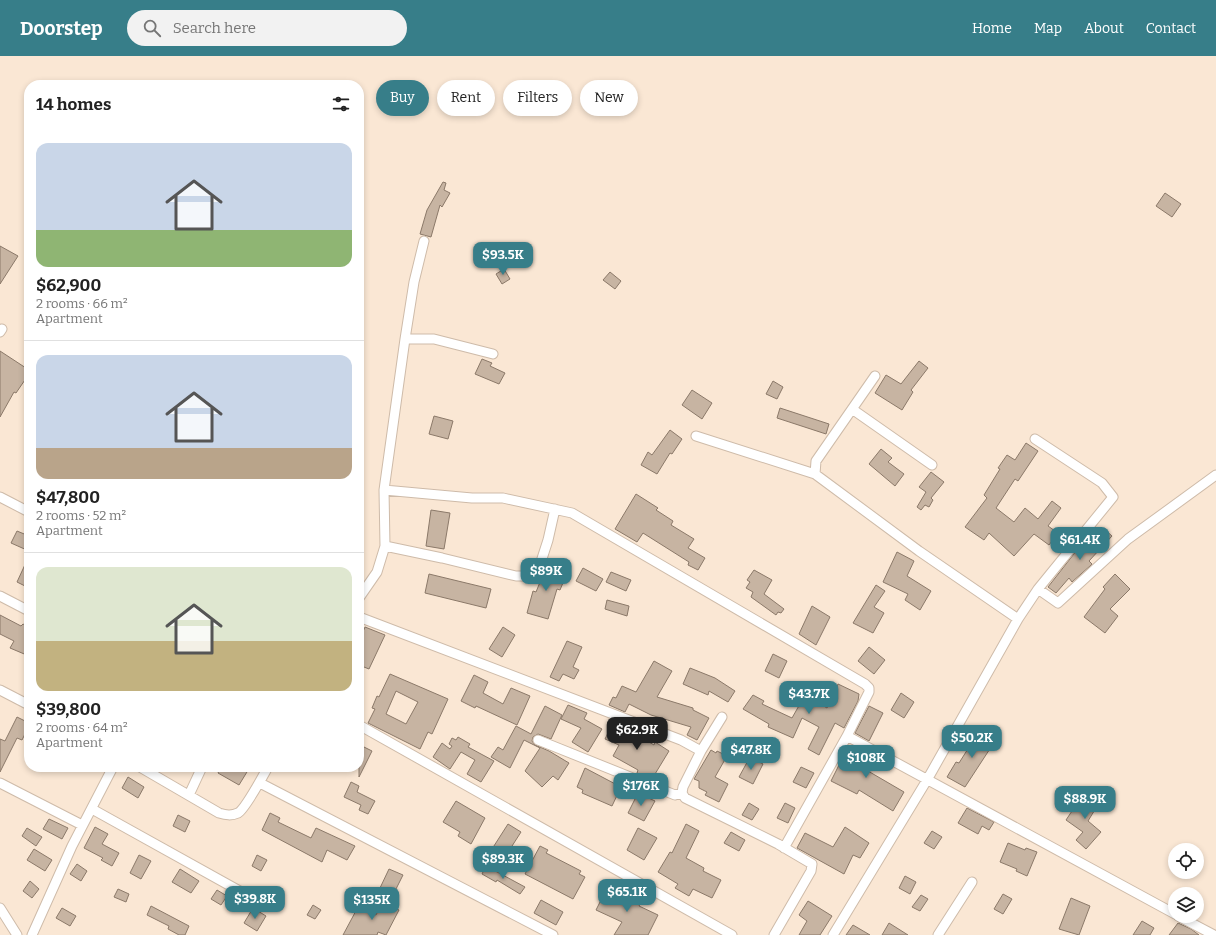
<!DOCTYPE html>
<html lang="en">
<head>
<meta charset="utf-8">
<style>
	body { margin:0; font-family:Bitter,serif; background:#f2f2f2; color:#222; height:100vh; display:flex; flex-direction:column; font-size:15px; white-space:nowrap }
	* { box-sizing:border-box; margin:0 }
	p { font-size:13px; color:#767676 }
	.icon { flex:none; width:22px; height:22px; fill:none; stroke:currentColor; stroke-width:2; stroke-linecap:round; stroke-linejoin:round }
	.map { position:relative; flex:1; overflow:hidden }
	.sheet { position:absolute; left:24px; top:24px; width:340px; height:692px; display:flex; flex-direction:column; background:#fff; border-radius:16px; box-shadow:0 2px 6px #0003 }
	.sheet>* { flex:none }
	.guide { position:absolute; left:376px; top:24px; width:380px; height:36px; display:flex; gap:8px }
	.controls { position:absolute; left:1168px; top:787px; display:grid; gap:8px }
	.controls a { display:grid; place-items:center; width:36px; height:36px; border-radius:50%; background:#fff; box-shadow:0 2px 6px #0003; font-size:20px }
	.price { position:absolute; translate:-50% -34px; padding:0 9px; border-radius:8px; background:#377e89; color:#fff; font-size:13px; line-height:26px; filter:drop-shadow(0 1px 2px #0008) }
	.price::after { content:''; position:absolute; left:50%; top:24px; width:12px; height:9px; margin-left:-6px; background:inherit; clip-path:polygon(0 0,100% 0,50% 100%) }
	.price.on { background:#222; color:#fff }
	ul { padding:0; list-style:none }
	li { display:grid; align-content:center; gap:8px; height:212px; padding:0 12px }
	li+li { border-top:1px solid #e0e0e0 }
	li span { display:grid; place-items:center; height:124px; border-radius:12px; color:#555 }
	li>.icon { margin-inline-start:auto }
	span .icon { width:72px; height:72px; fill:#fffc; stroke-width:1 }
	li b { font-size:17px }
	h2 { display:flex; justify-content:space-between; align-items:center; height:48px; padding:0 12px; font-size:17px }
	.chip { padding:0 14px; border-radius:18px; background:#fff; box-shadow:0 2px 6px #0003; font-size:14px; line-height:36px }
	.chip.on { background:#377e89; color:#fff }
	header { display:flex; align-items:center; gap:24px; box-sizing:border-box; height:56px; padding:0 20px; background:#377e89; color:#fff }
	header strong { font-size:19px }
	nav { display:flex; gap:22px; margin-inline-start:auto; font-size:14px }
	.search { width:280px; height:36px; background:#f2f2f2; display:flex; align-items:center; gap:10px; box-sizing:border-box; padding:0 14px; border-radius:22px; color:#767676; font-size:15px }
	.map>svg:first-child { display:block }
</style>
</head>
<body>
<header>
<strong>Doorstep</strong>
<div class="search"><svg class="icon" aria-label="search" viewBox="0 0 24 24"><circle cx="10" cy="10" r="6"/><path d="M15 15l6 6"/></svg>Search here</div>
<nav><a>Home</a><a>Map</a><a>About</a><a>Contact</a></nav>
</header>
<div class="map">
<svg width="1216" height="879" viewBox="0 0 1216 879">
	<rect width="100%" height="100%" fill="#fae7d4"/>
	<path fill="#c7b4a2" stroke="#8b7969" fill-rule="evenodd" d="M 443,126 L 446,127 L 444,134 L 450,137 L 442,151 L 440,149 L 431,181 L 420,178 L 427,154 Z
		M 1165,137 L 1181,148 L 1172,161 L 1156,150 Z
		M 0,190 L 18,200 L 0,228 Z
		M 504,213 L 510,223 L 502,228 L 496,218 Z
		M 610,216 L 621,225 L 615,233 L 603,224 Z
		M 0,295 L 29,314 L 29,318 L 16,337 L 14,336 L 0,361 Z
		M 482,303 L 492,307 L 490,310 L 505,317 L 499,328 L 475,318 Z
		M 919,305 L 928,312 L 911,334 L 913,336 L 902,354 L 875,337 L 886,319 L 901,328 Z
		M 773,325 L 783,331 L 777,343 L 766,338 Z
		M 692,334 L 712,347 L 702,363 L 682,349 Z
		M 780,352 L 829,368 L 826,378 L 777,362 Z
		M 434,360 L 453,365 L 448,383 L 429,378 Z
		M 670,374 L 682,383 L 672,398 L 670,397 L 657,418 L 641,409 L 648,396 L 652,399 Z
		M 1026,387 L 1038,395 L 1018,425 L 1015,423 L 996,452 L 1014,466 L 1025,452 L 1038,463 L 1052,445 L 1061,452 L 1048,470 L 1058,477 L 1049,489 L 1034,478 L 1014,500 L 989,477 L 984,484 L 965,471 L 987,442 L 984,439 L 1000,413 L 998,412 L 1007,399 L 1015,404 Z
		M 881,393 L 892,402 L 888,406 L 904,418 L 895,430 L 869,408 Z
		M 931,416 L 944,426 L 931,442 L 933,444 L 929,451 L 925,449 L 921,454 L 917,451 L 926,436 L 919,431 Z
		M 636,438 L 658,452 L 656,454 L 673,465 L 671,469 L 694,483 L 688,492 L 705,502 L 698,514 L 688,509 L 689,506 L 643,477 L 637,486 L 615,473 Z
		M 431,454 L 450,457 L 444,493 L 426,490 Z
		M 1103,472 L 1112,480 L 1089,505 L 1092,508 L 1090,510 L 1072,526 L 1069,522 L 1056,537 L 1048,531 L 1077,494 L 1080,497 Z
		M 17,475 L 29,480 L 29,495 L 11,487 Z
		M 897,496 L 914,505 L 907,520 L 931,535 L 920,554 L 905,544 L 908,538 L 883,526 Z
		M 29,500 L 29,532 L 17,526 Z
		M 547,509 L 567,517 L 560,534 L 557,533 L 548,563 L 527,557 L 533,535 L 536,536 Z
		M 583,512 L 603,523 L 596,535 L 576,525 Z
		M 754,514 L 772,524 L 764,538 L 784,553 L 781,557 L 778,556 L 776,559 L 751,541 L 753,536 L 746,532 L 750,526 L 747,524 Z
		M 611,516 L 631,524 L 626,535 L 606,526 Z
		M 429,518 L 491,533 L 486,552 L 425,537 Z
		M 1115,518 L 1130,533 L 1110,553 L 1118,560 L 1105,577 L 1084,561 L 1105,533 L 1103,531 Z
		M 876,529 L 885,535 L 874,551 L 884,557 L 873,577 L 853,567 Z
		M 607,544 L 629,550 L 627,560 L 605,553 Z
		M 812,550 L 830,561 L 816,589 L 799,578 Z
		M 0,559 L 21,570 L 23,568 L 29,571 L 29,600 L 10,592 L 14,585 L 0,578 Z
		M 365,571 L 385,579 L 369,613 L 359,609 L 359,585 Z
		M 503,571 L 515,579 L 502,601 L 489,593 Z
		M 567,585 L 582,591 L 573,611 L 579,614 L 574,623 L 563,618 L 559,625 L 550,621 Z
		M 869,591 L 885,604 L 874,618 L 858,605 Z
		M 773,598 L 787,605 L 779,622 L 765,615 Z
		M 654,605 L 672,615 L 657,641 L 693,652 L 693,654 L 709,662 L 697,684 L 687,679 L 691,671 L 651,659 L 629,648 L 625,656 L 609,649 L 613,641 L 616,642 L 622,630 L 636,636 Z
		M 690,612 L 715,622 L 735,635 L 728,646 L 709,635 L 708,639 L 683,628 Z
		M 390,618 L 448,643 L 432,678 L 428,676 L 420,693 L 368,667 L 375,653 L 372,652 L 377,640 L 379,641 ZM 396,635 L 418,646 L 406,668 L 386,658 Z
		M 474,619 L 488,626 L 483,637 L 503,648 L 511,632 L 530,640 L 517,669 L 476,650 L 475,652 L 461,645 Z
		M 838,628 L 859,638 L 858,645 L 844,672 L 835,667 L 819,699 L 808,693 L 819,671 L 802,662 L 793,682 L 768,671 L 769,668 L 743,653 L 753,639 L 764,645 L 762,648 L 792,662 L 805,639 L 827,652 Z
		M 901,637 L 914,646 L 904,662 L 891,654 Z
		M 568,649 L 587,657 L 584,663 L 602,673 L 588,696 L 572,686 L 581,672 L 561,663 Z
		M 545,650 L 562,659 L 551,683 L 538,678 L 533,681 L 532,685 L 535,689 L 549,695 L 569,707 L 558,724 L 553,720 L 542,731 L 525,715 L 540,692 L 524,684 L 510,712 L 491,701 L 498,691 L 503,694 L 516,670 L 531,678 Z
		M 869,650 L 883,657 L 869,685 L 855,677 Z
		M 17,661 L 29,667 L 29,670 L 22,684 L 17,682 L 0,716 L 0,683 L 5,685 Z
		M 614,665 L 654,689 L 655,686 L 669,695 L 652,723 L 637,717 L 638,714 L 613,700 L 619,689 L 605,683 Z
		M 985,673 L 997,682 L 965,731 L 947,721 L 956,706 L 959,707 L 971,688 L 972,689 Z
		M 458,681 L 470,688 L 468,691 L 494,705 L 481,726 L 467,718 L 475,704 L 461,696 L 450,713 L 433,701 L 442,687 L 450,693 L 452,690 L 449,688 L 452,682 L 456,684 Z
		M 852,690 L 875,702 L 868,715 L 904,736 L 893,755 L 859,734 L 857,738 L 831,725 L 839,709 L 842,710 Z
		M 364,691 L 372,695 L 359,721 L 359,694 L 362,695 Z
		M 711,694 L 716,697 L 717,695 L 727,700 L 715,721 L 728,728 L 719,746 L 705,739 L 707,736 L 699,732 L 699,725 L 694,723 Z
		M 750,701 L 763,708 L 753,728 L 739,721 Z
		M 221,711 L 250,711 L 239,729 L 218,717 Z
		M 801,711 L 814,717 L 806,732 L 793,726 Z
		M 585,712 L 621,731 L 612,750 L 582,737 L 583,734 L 577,731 Z
		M 128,721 L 144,731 L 138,742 L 122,732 Z
		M 351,726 L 359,730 L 357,736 L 375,745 L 368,758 L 359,754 L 361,749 L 344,741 Z
		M 638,737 L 655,745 L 644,765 L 628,757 Z
		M 1084,737 L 1099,747 L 1088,765 L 1101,776 L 1086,793 L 1076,784 L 1083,776 L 1066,764 Z
		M 456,745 L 485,762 L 471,788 L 458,780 L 460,776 L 443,766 Z
		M 749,747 L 759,753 L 752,764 L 742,759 Z
		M 785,747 L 795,752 L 788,767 L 777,762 Z
		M 967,752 L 994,766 L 989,774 L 982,770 L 978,778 L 958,767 Z
		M 270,757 L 280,762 L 278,766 L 311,782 L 316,772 L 355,790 L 347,804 L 327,794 L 322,806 L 262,774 Z
		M 178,759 L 190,765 L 185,776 L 173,770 Z
		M 49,763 L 68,772 L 62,783 L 43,773 Z
		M 508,768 L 521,776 L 505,801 L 492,793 Z
		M 686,768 L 699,775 L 686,802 L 704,812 L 703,815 L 721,824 L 712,842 L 693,833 L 689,840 L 675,832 L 678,828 L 658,816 L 670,796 L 672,797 Z
		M 95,771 L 108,778 L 102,788 L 119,797 L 112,810 L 101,804 L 103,802 L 84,792 Z
		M 845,771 L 869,787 L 860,802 L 853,799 L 844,818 L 797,792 L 805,777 L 833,791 Z
		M 27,772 L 42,781 L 36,790 L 22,780 Z
		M 638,772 L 657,782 L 644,804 L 627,794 Z
		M 932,775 L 942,781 L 934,793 L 924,787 Z
		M 731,776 L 745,784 L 739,795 L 724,787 Z
		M 1008,787 L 1025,794 L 1026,792 L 1037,796 L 1027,820 L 1016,815 L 1017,813 L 1000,806 Z
		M 540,790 L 548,794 L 546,797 L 581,815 L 579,818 L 585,821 L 573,843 L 525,818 Z
		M 34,793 L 52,804 L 45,815 L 27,804 Z
		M 139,799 L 151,805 L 141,823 L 130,817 Z
		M 257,799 L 267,804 L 261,815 L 252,810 Z
		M 77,808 L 87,815 L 81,825 L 70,818 Z
		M 486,810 L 525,831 L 520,838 L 497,824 L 496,826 L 482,818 Z
		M 180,813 L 199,825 L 191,837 L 172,826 Z
		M 389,813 L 403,819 L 393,839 L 380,832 Z
		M 905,820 L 916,826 L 910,838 L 899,832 Z
		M 30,825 L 39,833 L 32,842 L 23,835 Z
		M 607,832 L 614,836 L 616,833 L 625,839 L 627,835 L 642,844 L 639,850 L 658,859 L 648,879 L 614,879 L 622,866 L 596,854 Z
		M 118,833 L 129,838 L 126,846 L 114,841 Z
		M 217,834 L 227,840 L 221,849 L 211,843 Z
		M 1003,838 L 1012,843 L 1003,858 L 994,853 Z
		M 921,839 L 928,843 L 920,855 L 912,851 Z
		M 1071,842 L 1090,850 L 1079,879 L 1059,873 Z
		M 541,844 L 563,856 L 556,869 L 534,857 Z
		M 808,845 L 832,860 L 820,879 L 799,879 L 807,865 L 799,859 Z
		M 382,846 L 399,854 L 386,879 L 378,876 L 377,879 L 343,879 L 358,851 L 376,859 Z
		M 313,849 L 321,854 L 315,863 L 307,859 Z
		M 151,850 L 189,870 L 185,879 L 179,879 L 168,873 L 169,870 L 147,859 Z
		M 62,852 L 76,860 L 70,870 L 56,862 Z
		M 253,852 L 266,860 L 257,875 L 244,867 Z
		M 1142,865 L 1154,872 L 1150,879 L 1133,879 Z
		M 889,867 L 908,879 L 882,879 Z
		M 1178,867 L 1191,873 L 1199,879 L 1169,879 Z
		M 853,869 L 870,879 L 846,879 Z"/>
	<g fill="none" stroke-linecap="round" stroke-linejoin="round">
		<defs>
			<path id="minor" d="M 0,276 L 2,273
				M 405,283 L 434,283 L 493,298
				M 852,353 L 932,409
				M 696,380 L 815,418 L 919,495 L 1018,563
				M 815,418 L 816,405 L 875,320
				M 384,434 L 472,442 L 503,442 L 572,457 L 865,628 L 869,632 L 869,636 L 847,680 L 784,792
				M 0,441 L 29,456
				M 385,490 L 442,502 L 516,520 L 530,520 L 538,515 L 548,484 L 555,453
				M 1038,533 L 1058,547 L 1128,483 L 1216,419
				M 0,540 L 29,555
				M 359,542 L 377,516 L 385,490 L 384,434 L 405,283 L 414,226 L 424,185
				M 359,561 L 681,684 L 701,695
				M 0,634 L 29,649
				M 722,661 L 701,695 L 683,731 L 682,737 L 685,742 L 778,788 L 812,808 L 811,815 L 774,879
				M 359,669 L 732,879
				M 847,680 L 1175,858
				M 538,684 L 675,739 L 682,737
				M 140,711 L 219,757 C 226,759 231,760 238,757 C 245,753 263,720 268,711
				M 0,727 L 82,769
				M 260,727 L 553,879
				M 189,739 L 202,711
				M 92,753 L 263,848
				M 0,852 L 17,879
				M 1178,860 L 1214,879
				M 32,879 L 72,790 L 113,711
				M 833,879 L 927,724 L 1018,563 L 1038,533 L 1113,441 L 1102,427 L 1035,383
				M 938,879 L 972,826"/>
		</defs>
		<use href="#minor" stroke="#cebba9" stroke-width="11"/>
		<use href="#minor" stroke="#fff" stroke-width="9"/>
	</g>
</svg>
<div class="controls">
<a><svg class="icon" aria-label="locate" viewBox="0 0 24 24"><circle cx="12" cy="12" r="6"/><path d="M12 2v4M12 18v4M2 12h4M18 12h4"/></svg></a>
<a><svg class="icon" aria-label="layers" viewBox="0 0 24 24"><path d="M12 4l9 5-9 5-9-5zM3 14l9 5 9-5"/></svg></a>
</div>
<b class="price" style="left:503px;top:220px">$93.5K</b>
<b class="price" style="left:1080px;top:505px">$61.4K</b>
<b class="price" style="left:546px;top:536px">$89K</b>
<b class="price" style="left:809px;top:659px">$43.7K</b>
<b class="price on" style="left:637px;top:695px">$62.9K</b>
<b class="price" style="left:972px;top:703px">$50.2K</b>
<b class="price" style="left:751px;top:715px">$47.8K</b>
<b class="price" style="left:866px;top:723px">$108K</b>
<b class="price" style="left:641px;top:751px">$176K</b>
<b class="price" style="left:1085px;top:764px">$88.9K</b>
<b class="price" style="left:503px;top:824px">$89.3K</b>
<b class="price" style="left:627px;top:857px">$65.1K</b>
<b class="price" style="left:255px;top:864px">$39.8K</b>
<b class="price" style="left:372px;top:865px">$135K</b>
<div class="guide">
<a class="chip on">Buy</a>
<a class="chip">Rent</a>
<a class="chip">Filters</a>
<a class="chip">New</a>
</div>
<section class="sheet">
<h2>14 homes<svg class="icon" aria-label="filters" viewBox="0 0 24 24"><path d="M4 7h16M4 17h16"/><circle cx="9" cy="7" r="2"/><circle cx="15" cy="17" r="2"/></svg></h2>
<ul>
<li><span style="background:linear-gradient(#c9d6e8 70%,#8fb573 0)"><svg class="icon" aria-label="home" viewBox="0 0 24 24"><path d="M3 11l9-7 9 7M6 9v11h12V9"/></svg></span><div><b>$62,900</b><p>2 rooms · 66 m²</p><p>Apartment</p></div></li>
<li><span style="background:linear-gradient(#c9d6e8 75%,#b9a48a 0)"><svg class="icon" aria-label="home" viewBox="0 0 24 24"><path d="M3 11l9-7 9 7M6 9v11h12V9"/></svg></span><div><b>$47,800</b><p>2 rooms · 52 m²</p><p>Apartment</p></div></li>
<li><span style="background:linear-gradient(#dfe7d0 60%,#c2b280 0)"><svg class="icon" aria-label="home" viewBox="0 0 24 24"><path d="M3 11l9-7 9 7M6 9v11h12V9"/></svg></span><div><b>$39,800</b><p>2 rooms · 64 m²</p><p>Apartment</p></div></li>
</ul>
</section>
</div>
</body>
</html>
